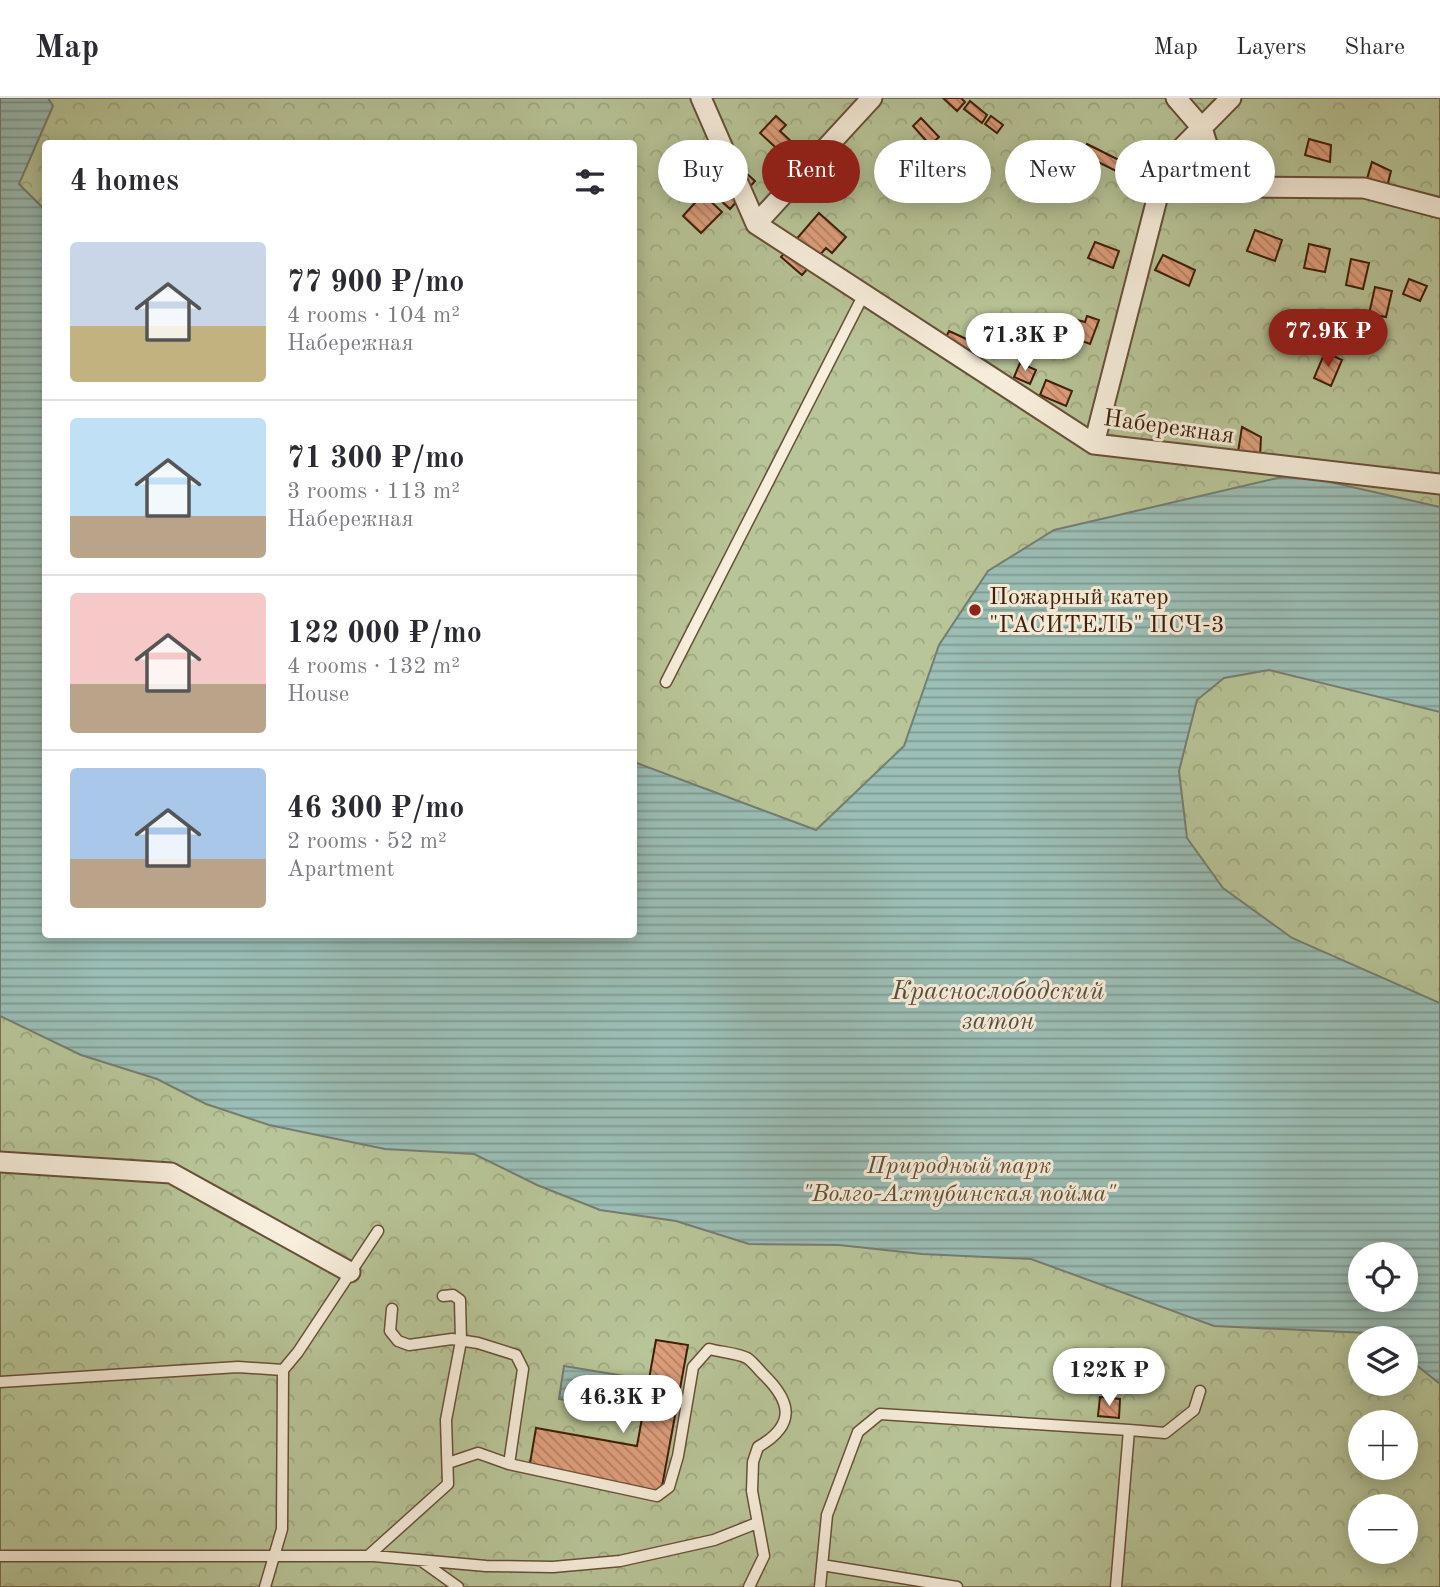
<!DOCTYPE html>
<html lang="en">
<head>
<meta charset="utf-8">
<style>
	body { margin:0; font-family:"Old Standard TT",serif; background:#f7f7f7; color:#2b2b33; height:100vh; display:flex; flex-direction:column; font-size:26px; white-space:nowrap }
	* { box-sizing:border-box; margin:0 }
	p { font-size:23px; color:#7c7c81 }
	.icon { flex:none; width:38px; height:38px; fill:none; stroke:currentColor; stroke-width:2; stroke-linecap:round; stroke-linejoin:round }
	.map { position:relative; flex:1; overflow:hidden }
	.drawer { position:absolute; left:42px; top:42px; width:595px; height:798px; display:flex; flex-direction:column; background:#fff; border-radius:7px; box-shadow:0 4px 18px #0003 }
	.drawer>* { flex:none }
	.banner { position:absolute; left:658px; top:42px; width:665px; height:63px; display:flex; gap:14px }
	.controls { position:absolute; left:1348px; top:1144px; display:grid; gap:14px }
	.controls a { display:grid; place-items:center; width:70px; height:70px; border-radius:50%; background:#fff; box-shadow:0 4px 18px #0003; font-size:35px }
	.price { position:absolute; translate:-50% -60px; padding:0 16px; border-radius:24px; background:#fff; color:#222; font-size:23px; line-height:46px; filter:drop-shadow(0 2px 4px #0008) }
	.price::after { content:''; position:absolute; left:50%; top:42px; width:21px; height:16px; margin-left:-10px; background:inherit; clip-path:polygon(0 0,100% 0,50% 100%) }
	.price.active { background:#8f2418; color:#fff }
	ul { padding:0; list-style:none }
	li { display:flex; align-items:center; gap:21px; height:175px; padding:0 28px }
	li+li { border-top:2px solid #e1e1e2 }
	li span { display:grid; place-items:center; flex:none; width:196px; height:140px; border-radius:7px; color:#555 }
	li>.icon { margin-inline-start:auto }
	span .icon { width:84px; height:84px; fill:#fffc; stroke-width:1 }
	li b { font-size:30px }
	h2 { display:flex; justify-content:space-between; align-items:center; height:84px; padding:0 28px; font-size:30px }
	.chip { padding:0 24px; border-radius:32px; background:#fff; box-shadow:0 4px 18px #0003; font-size:24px; line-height:63px }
	.chip.active { background:#8f2418; color:#fff }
	header { display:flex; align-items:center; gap:42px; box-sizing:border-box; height:98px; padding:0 35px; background:#fff; border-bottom:2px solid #e1e1e2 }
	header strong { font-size:33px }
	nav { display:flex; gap:38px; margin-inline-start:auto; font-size:24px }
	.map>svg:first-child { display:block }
</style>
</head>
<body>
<header>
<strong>Map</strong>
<nav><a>Map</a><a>Layers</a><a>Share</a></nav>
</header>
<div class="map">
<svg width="1440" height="1489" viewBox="0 0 1440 1489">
	<defs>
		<pattern id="park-crowns" width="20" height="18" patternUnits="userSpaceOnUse" patternTransform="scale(1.75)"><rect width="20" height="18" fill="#b8c598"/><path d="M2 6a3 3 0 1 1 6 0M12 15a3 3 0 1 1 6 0" fill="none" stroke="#9fa982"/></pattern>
		<pattern id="water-rules" width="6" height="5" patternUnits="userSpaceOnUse" patternTransform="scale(1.75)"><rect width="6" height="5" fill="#9bbfb7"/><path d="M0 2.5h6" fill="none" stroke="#809b93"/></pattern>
		<pattern id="building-back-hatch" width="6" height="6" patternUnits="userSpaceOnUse" patternTransform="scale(1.75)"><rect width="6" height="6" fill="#de9e7c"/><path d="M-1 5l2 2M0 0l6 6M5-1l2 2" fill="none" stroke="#b58064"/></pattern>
	</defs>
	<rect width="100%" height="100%" fill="#f2e5c9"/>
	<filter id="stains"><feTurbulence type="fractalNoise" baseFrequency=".00286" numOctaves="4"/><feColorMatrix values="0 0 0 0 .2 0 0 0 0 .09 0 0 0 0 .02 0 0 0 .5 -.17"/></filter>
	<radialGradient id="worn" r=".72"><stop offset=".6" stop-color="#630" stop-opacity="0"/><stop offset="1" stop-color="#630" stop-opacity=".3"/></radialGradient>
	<path fill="url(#park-crowns)" stroke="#7a7150" stroke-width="2" fill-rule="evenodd" d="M 0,0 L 1440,0 L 1440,1489 L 0,1489 ZM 46,46 L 634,46 L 634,836 L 46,836 ZM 1360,1157 L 1405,1157 L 1405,1202 L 1360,1202 ZM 1360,1241 L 1405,1241 L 1405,1286 L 1360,1286 ZM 1360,1325 L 1405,1325 L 1405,1370 L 1360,1370 ZM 1360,1409 L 1405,1409 L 1405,1454 L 1360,1454 Z"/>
	<path fill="url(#water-rules)" stroke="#757e71" stroke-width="2" fill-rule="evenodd" d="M 0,0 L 48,0 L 53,8 L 19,86 L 46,113 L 46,836 L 634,836 L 634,664 L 816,732 L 904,648 L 939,547 L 988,473 L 1054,432 L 1295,376 L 1440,409 L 1440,614 L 1269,572 L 1224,580 L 1197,602 L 1179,673 L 1187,740 L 1223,790 L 1292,840 L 1440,905 L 1440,1286 L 1405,1258 L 1405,1241 L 1378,1241 L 1368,1235 L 1214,1228 L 1031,1161 L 922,1156 L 839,1147 L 749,1146 L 676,1123 L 600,1112 L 537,1087 L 474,1056 L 385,1051 L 269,1027 L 206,1006 L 157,981 L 81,957 L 0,918 ZM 1360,1157 L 1405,1157 L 1405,1202 L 1360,1202 Z
		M 564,1268 L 637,1280 L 632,1313 L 559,1301 Z"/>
	<path fill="url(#building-back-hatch)" stroke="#3d1d07" stroke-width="2" d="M 943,0 L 961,0 L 965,4 L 957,13 Z
		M 970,3 L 987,17 L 982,25 L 964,11 Z
		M 776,18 L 786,27 L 780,33 L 795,47 L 785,58 L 760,35 Z
		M 991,18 L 1003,27 L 997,35 L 985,26 Z
		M 921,20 L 939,39 L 930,47 L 913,28 Z
		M 1309,41 L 1331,47 L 1330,64 L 1305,57 Z
		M 1047,43 L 1059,49 L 1059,56 L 1067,60 L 1059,76 L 1032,63 L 1039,47 L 1044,49 Z
		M 1087,46 L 1123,64 L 1118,74 L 1082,56 Z
		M 895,50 L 916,73 L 897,91 L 876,68 Z
		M 725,56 L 755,83 L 730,111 L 708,91 L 722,77 L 713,69 Z
		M 1372,64 L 1391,73 L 1387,89 L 1366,84 Z
		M 703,96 L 722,114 L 701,135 L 683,118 Z
		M 819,115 L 846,139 L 832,155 L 826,150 L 802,177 L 781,159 Z
		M 1255,132 L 1282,142 L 1275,163 L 1247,153 Z
		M 1095,144 L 1119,153 L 1113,170 L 1088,160 Z
		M 1309,146 L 1330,151 L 1325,174 L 1304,170 Z
		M 1163,157 L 1195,172 L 1189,188 L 1155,172 Z
		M 1351,161 L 1369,165 L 1363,191 L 1346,187 Z
		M 1409,181 L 1427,188 L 1420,203 L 1403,196 Z
		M 1375,189 L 1392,193 L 1386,219 L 1369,216 Z
		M 1087,218 L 1099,222 L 1090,246 L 1071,239 L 1077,222 L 1085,224 Z
		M 949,233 L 973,244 L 962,268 L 938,256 Z
		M 1325,254 L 1342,262 L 1331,288 L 1314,280 Z
		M 1020,265 L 1036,272 L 1030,286 L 1014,279 Z
		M 1046,282 L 1072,293 L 1066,308 L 1040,297 Z
		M 1242,329 L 1261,339 L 1260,359 L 1238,354 Z
		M 656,1242 L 688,1247 L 661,1394 L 529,1371 L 536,1330 L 637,1348 Z
		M 1100,1299 L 1120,1301 L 1119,1320 L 1098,1318 Z"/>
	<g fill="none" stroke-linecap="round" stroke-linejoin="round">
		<defs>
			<path id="service" d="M 666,584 L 864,196
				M 392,1211 L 390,1233 L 398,1243 L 409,1247 L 452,1241 L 478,1245 L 516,1257 L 523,1271 L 509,1366 L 657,1398 L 669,1389 L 678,1358 L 693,1269 L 709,1251 C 720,1254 737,1255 747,1260 C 753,1264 758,1271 763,1276 C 792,1304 796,1327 758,1349 L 753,1364 L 752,1393 L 764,1458 L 749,1489
				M 283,1272 L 298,1254 L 378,1133
				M 0,1284 L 238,1269 L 283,1272 L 282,1431 L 265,1489
				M 448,1365 L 478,1355 L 509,1366
				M 0,1458 L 374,1458 L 486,1468 L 553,1469 L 620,1463 L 714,1442 L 757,1425
				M 368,1458 L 448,1386 L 446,1322 L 461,1243 L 460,1202 L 453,1197 L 443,1198
				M 423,1464 L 458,1489
				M 822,1467 L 957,1489
				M 820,1489 L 827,1417 L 858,1334 L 880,1316 L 1129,1332
				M 1116,1489 L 1129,1332 L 1165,1335 L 1194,1312 L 1200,1293"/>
			<path id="minor" d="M 701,0 L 756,126 L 1094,346 L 1440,386
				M 1176,0 L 1202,30 L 1211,59 L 1244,89 L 1364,90 L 1440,110
				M 756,126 L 872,0
				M 1094,346 L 1166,66 L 1231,0
				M 0,1064 L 171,1075 L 350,1174"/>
		</defs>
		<use href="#service" stroke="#6a4f38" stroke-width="13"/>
		<use href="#minor" stroke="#6a4f38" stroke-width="23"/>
		<use href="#service" stroke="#f7eedc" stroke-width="10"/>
		<use href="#minor" stroke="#f7eedc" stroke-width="19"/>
	</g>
	<circle fill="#8f2418" stroke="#f7eedc" stroke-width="2.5" cx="975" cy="512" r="7"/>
	<g text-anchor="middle" stroke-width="6" stroke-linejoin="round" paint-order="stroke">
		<g font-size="24" fill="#3d1d07" stroke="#f7eedc">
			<text transform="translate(1169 328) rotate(8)" y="8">Набережная</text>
		</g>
		<g font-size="24" fill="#3d1d07" stroke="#f7eedc" text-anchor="start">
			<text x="989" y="506">Пожарный катер<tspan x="989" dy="28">"ГАСИТЕЛЬ" ПСЧ-3</tspan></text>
		</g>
		<g font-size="24" font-style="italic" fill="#624f32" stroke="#f7eedc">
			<text x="959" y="1075">Природный парк<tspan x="959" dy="28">"Волго-Ахтубинская пойма"</tspan></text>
		</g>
		<g font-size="26" font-style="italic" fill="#594e3c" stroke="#f7eedc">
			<text x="998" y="901">Краснослободский<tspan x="998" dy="30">затон</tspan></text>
		</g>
	</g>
	<rect width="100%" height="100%" filter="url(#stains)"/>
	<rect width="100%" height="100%" fill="url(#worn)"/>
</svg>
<div class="controls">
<a><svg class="icon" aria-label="locate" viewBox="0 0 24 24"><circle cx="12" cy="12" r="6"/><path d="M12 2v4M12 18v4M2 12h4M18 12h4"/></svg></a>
<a><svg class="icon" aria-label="layers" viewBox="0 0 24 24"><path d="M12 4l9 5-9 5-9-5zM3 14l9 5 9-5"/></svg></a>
<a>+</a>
<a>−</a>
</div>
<b class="price active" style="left:1328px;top:271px">77.9K ₽</b>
<b class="price" style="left:1025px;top:275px">71.3K ₽</b>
<b class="price" style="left:1109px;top:1310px">122K ₽</b>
<b class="price" style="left:623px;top:1337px">46.3K ₽</b>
<div class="banner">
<a class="chip">Buy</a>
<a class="chip active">Rent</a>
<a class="chip">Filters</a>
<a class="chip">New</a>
<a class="chip">Apartment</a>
</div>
<section class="drawer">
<h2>4 homes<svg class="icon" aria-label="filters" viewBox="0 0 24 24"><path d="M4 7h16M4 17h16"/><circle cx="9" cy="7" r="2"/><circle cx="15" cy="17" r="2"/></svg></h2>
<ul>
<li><span style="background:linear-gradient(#c9d6e8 60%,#c2b280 0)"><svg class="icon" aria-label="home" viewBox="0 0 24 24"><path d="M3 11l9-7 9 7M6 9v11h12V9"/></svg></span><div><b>77 900 ₽/mo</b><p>4 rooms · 104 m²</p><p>Набережная</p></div></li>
<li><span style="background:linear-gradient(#bfe0f5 70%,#b9a48a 0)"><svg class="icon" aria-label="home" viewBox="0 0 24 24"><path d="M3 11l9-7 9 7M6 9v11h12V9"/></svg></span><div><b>71 300 ₽/mo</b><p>3 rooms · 113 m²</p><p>Набережная</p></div></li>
<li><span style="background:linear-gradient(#f6c9c9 65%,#b9a48a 0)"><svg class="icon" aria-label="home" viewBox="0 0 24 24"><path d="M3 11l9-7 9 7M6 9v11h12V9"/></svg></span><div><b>122 000 ₽/mo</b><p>4 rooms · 132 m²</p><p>House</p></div></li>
<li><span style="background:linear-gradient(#a9c7e8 65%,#b9a48a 0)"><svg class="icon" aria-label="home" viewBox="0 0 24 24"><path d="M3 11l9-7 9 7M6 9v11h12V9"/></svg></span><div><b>46 300 ₽/mo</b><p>2 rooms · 52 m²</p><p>Apartment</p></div></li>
</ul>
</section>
</div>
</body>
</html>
